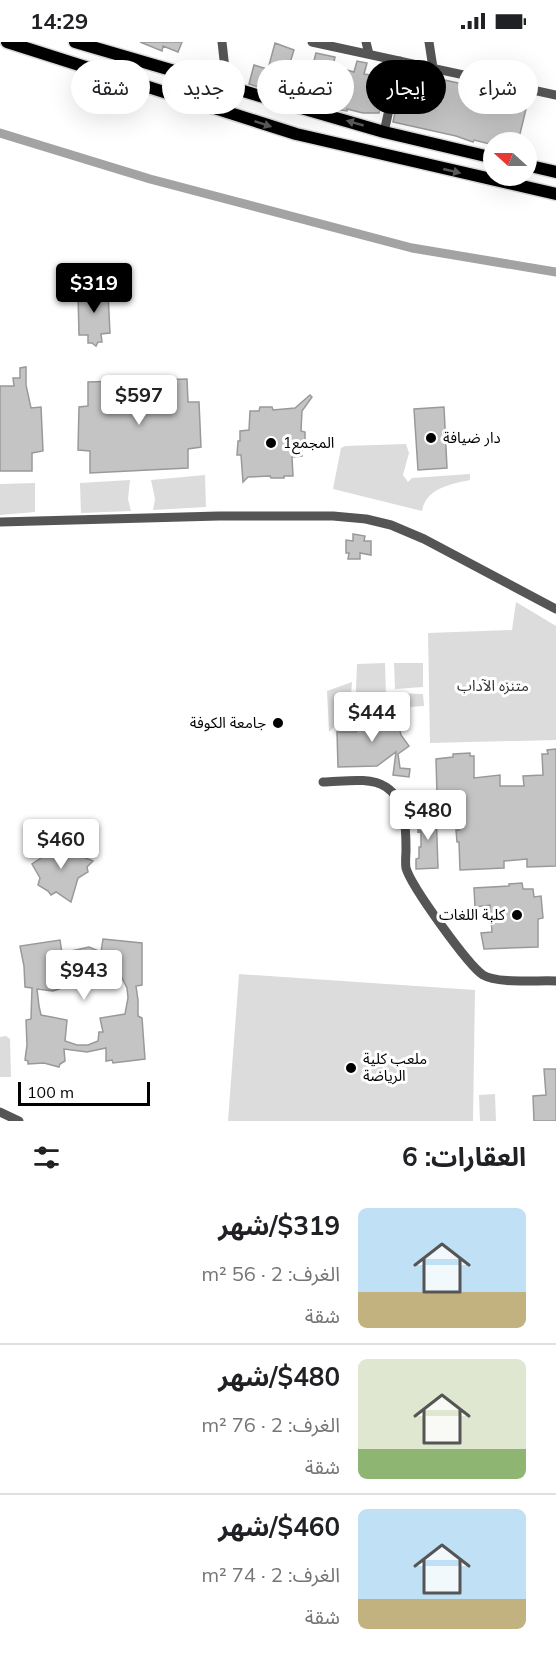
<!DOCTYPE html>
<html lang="ar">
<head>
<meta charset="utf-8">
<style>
	body { margin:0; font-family:Mulish,"Noto Sans Arabic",sans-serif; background:#f2f2f2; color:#202124; direction:rtl; height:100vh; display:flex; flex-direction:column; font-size:22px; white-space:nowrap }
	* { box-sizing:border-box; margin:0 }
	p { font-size:20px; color:#757577 }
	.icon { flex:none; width:33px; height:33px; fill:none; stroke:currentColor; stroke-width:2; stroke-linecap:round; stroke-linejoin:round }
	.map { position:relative; height:1079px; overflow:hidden; direction:ltr }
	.drawer { display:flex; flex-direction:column; background:#fff; flex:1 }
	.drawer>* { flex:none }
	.hud { position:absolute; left:18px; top:18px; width:520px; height:54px; direction:rtl; display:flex; gap:12px }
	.needle { width:39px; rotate:291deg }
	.controls { position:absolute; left:483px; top:90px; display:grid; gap:12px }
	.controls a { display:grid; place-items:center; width:54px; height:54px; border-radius:50%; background:#fff; box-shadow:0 6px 24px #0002; font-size:30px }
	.scale { position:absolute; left:18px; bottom:15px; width:132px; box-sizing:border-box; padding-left:6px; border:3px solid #000; border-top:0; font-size:16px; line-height:21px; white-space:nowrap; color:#000; -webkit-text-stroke:4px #fff; paint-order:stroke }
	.price { position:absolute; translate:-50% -51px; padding:0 14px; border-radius:6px; background:#fff; color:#222; font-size:20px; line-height:39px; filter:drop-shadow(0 2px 3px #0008) }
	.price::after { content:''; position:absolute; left:50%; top:36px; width:18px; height:14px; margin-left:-9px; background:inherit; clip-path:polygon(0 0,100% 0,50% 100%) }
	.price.selected { background:#000; color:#fff }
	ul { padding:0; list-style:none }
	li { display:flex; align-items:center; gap:18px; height:150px; padding:0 30px }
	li+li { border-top:2px solid #e0e0e0 }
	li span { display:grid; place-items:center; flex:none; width:168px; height:120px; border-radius:9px; color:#555 }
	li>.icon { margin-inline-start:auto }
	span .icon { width:72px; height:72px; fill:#fffc; stroke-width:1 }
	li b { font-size:26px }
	h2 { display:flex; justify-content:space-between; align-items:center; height:72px; padding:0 30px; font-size:26px }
	.chip { padding:0 21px; border-radius:27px; background:#fff; box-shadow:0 6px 24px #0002; font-size:21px; line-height:54px }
	.chip.selected { background:#000; color:#fff }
	.status { display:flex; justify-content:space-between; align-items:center; height:42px; padding:0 30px; background:#fff; direction:ltr }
	.status svg { height:16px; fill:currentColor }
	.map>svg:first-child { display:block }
</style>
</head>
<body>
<div class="status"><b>14:29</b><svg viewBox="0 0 49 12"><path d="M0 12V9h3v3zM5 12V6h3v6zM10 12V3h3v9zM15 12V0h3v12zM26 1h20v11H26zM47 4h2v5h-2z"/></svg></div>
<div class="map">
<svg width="556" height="1079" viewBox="0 0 556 1079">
	<rect width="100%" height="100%" fill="#fff"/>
	<path fill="#dcdcdc" d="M 406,402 L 409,411 L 403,433 L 408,440 L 412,436 L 470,432 L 470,438 C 451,442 426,446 422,469 L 333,447 L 341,406 L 345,404 Z
		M 205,433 L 206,465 L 153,468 L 155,457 L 151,438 Z
		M 130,438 L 128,457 L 131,469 L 81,471 L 80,441 Z
		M 35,441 L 35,470 L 0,473 L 0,442 Z
		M 516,560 L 556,584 L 556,698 L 430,701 L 428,591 L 512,588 Z
		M 385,621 L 386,654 L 362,671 L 357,672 L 355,671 L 357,622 Z
		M 394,621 L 423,621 L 423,645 L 395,647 Z
		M 352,640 L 350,669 L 329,690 L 327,649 Z
		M 395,651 L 423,652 L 424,664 L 396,666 Z
		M 239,932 L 475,948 L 473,1079 L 228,1079 Z
		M 6,994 L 10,997 L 11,1035 L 0,1035 L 0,995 Z
		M 495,1052 L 496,1079 L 480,1079 L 479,1053 Z"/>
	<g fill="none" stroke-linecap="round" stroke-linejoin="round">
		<path stroke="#a3a3a3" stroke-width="9" d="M 0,91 L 150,137 L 412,206 L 556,230"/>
	</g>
	<path fill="#c4c4c4" stroke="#999" stroke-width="1.5" fill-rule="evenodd" d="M 140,0 L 182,0 L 178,10 L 163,4 L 162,9 Z
		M 275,1 L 294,8 L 288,27 L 280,24 L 268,27 Z
		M 316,11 L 335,15 L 333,24 L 354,30 L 357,19 L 367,21 L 364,32 L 389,36 L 379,71 L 363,71 L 347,67 L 347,69 L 340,68 L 289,54 L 295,30 L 310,34 Z
		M 254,23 L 267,27 L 261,46 L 249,42 Z
		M 417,32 L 481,46 L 519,57 L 517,65 L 526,67 L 518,100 L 494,97 L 494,103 L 474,98 L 473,100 L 456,94 L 393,80 L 400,48 L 405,49 L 408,36 L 416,38 Z
		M 93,240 L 96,243 L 99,243 L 100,251 L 108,251 L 110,291 L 101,292 L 102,300 L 98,300 L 96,304 L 92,301 L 88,301 L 88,293 L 79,293 L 78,252 L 87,252 L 87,244 Z
		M 26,325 L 26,343 L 31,366 L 41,365 L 43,409 L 32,411 L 32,429 L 0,429 L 0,344 L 14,344 L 13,336 L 20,336 L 20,326 Z
		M 187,337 L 188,360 L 199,360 L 201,405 L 188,407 L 188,426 L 90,431 L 90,409 L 78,408 L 79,365 L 88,364 L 88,340 Z
		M 310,353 L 312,355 L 302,369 L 301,389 L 305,390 L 305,403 L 302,403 L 302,414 L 292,415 L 293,434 L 284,434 L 284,436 L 271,436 L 270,434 L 248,435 L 243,440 L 241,413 L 237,413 L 238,399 L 240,399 L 240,389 L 249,388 L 250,369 L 259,369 L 260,365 L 272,365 L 273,368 L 295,366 Z
		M 444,365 L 447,426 L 418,428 L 414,367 Z
		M 353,492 L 365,494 L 364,499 L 371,499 L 371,513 L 360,511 L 360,517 L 348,517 L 349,511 L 346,511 L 346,498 L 353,499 Z
		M 386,667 L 392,677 L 397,677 L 401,693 L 409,704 L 398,712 L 400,726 L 410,727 L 409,735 L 393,733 L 396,710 L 377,724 L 338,725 L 337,690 L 356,690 L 359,673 L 373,675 Z
		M 556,707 L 556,824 L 527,825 L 527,817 L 504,819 L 504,826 L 460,828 L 459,800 L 457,800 L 456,788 L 459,788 L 458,756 L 443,757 L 442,752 L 437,752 L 436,717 L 453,715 L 453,712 L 470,711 L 470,714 L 474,714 L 474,736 L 500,733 L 500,744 L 524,744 L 523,734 L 543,733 L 542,712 L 548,712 L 547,708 Z
		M 436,768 L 438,826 L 416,827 L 416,817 L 419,816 L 419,805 L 421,805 L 421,789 L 418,790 L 418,776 L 420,776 L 420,769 Z
		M 56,796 L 63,800 L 67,798 L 73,811 L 93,819 L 87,825 L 88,830 L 78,836 L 71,860 L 56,850 L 51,853 L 48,849 L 38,843 L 40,836 L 32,822 L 53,808 Z
		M 522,841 L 523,847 L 533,847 L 534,855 L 541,854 L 543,876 L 538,877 L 538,905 L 484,907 L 481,891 L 492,890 L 490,863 L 475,865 L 474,846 L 509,844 L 509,842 Z
		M 103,897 L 142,901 L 142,943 L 136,944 L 138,958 L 138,974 L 142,976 L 145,1017 L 113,1021 L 112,1018 L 106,1019 L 106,1006 L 87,1010 L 64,1007 L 65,1019 L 60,1022 L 59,1025 L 44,1021 L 28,1022 L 28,1019 L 25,1018 L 27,1003 L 26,978 L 31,977 L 32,946 L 25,945 L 24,924 L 20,904 L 60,898 L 62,911 L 89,905 L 101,910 ZM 75,914 L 88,914 L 105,918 L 119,930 L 127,946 L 128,956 L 125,972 L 100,976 L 103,990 L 99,990 L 98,999 L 88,1003 L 77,1003 L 65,999 L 67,978 L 41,973 L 39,964 L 37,947 L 53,949 L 68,944 L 63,928 L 68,928 L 69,916 Z
		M 544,1027 L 556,1027 L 556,1079 L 534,1079 L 533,1054 L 546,1053 Z"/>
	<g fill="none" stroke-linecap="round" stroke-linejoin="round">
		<defs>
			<path id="major" d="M 7,0 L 296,92 L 556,152
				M 75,0 L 384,90 L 494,116
				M 526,123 L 556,130"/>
		</defs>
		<use href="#major" stroke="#dbdbdb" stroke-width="15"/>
		<path stroke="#555" stroke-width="9" d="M 222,0 L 227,45
			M 312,0 L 556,53
			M 366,0 L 369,12
			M 429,0 L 433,26
			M 384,90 L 400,19
			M 0,480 L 219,474 L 333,474 L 366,477 L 391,483 L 424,497 L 556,567
			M 323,740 C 341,740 369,734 386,745 C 406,758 406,786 406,808 C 406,813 405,820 406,826 C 411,844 468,923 483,933 C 498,942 538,938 556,939
			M 0,1070 L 19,1079"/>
		<use href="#major" stroke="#000" stroke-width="12"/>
	</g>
	<defs><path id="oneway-solid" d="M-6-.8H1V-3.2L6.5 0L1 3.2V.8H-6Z" transform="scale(1.5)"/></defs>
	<g fill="#595959">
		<use href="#oneway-solid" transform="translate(355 81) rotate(-164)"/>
		<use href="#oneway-solid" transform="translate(263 82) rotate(18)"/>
		<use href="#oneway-solid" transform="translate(452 129) rotate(13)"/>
	</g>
	<g fill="#000" stroke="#fff" stroke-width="2">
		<circle cx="431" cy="396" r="6"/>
		<circle cx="271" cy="401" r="6"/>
		<circle cx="278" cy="681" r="6"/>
		<circle cx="517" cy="873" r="6"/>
		<circle cx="351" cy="1026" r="6"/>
	</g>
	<g text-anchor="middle" stroke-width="6" stroke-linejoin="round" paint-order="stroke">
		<g font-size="15" fill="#000" stroke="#fff" text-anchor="start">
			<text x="443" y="401">دار ضيافة</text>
			<text x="283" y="406">المجمع1</text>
			<text x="266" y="686" text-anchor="end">جامعة الكوفة</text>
			<text x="505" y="878" text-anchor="end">كلبة اللغات</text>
			<text x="363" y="1022">ملعب كلية<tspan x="363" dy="17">الرياضة</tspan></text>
		</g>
		<g font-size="15" fill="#333" stroke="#fff">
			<text x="493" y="649">متنزه الآداب</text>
		</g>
	</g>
</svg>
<div class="controls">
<a><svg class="needle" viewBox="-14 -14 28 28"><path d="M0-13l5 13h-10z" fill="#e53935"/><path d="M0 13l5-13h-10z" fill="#757577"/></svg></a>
</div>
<div class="scale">100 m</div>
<b class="price selected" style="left:94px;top:272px">$319</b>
<b class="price" style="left:139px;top:384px">$597</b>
<b class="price" style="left:372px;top:701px">$444</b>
<b class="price" style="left:428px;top:799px">$480</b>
<b class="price" style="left:61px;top:828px">$460</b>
<b class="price" style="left:84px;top:959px">$943</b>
<div class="hud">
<a class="chip">شراء</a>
<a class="chip selected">إيجار</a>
<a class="chip">تصفية</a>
<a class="chip">جديد</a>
<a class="chip">شقة</a>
</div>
</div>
<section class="drawer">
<h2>العقارات: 6<svg class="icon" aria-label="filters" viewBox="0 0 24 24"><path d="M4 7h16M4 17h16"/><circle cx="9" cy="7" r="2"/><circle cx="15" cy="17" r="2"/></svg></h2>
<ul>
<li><span style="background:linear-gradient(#bfe0f5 70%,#c2b280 0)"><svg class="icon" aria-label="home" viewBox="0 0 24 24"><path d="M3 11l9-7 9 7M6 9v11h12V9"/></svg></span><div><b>$319/شهر</b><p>الغرف: 2 · 56 m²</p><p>شقة</p></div></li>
<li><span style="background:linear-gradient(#dfe7d0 75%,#8fb573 0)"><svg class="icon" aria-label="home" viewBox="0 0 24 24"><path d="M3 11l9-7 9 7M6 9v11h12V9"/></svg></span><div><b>$480/شهر</b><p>الغرف: 2 · 76 m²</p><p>شقة</p></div></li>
<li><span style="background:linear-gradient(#bfe0f5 75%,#c2b280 0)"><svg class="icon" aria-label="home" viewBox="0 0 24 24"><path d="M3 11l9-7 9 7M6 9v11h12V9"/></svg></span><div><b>$460/شهر</b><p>الغرف: 2 · 74 m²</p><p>شقة</p></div></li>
</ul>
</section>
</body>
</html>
